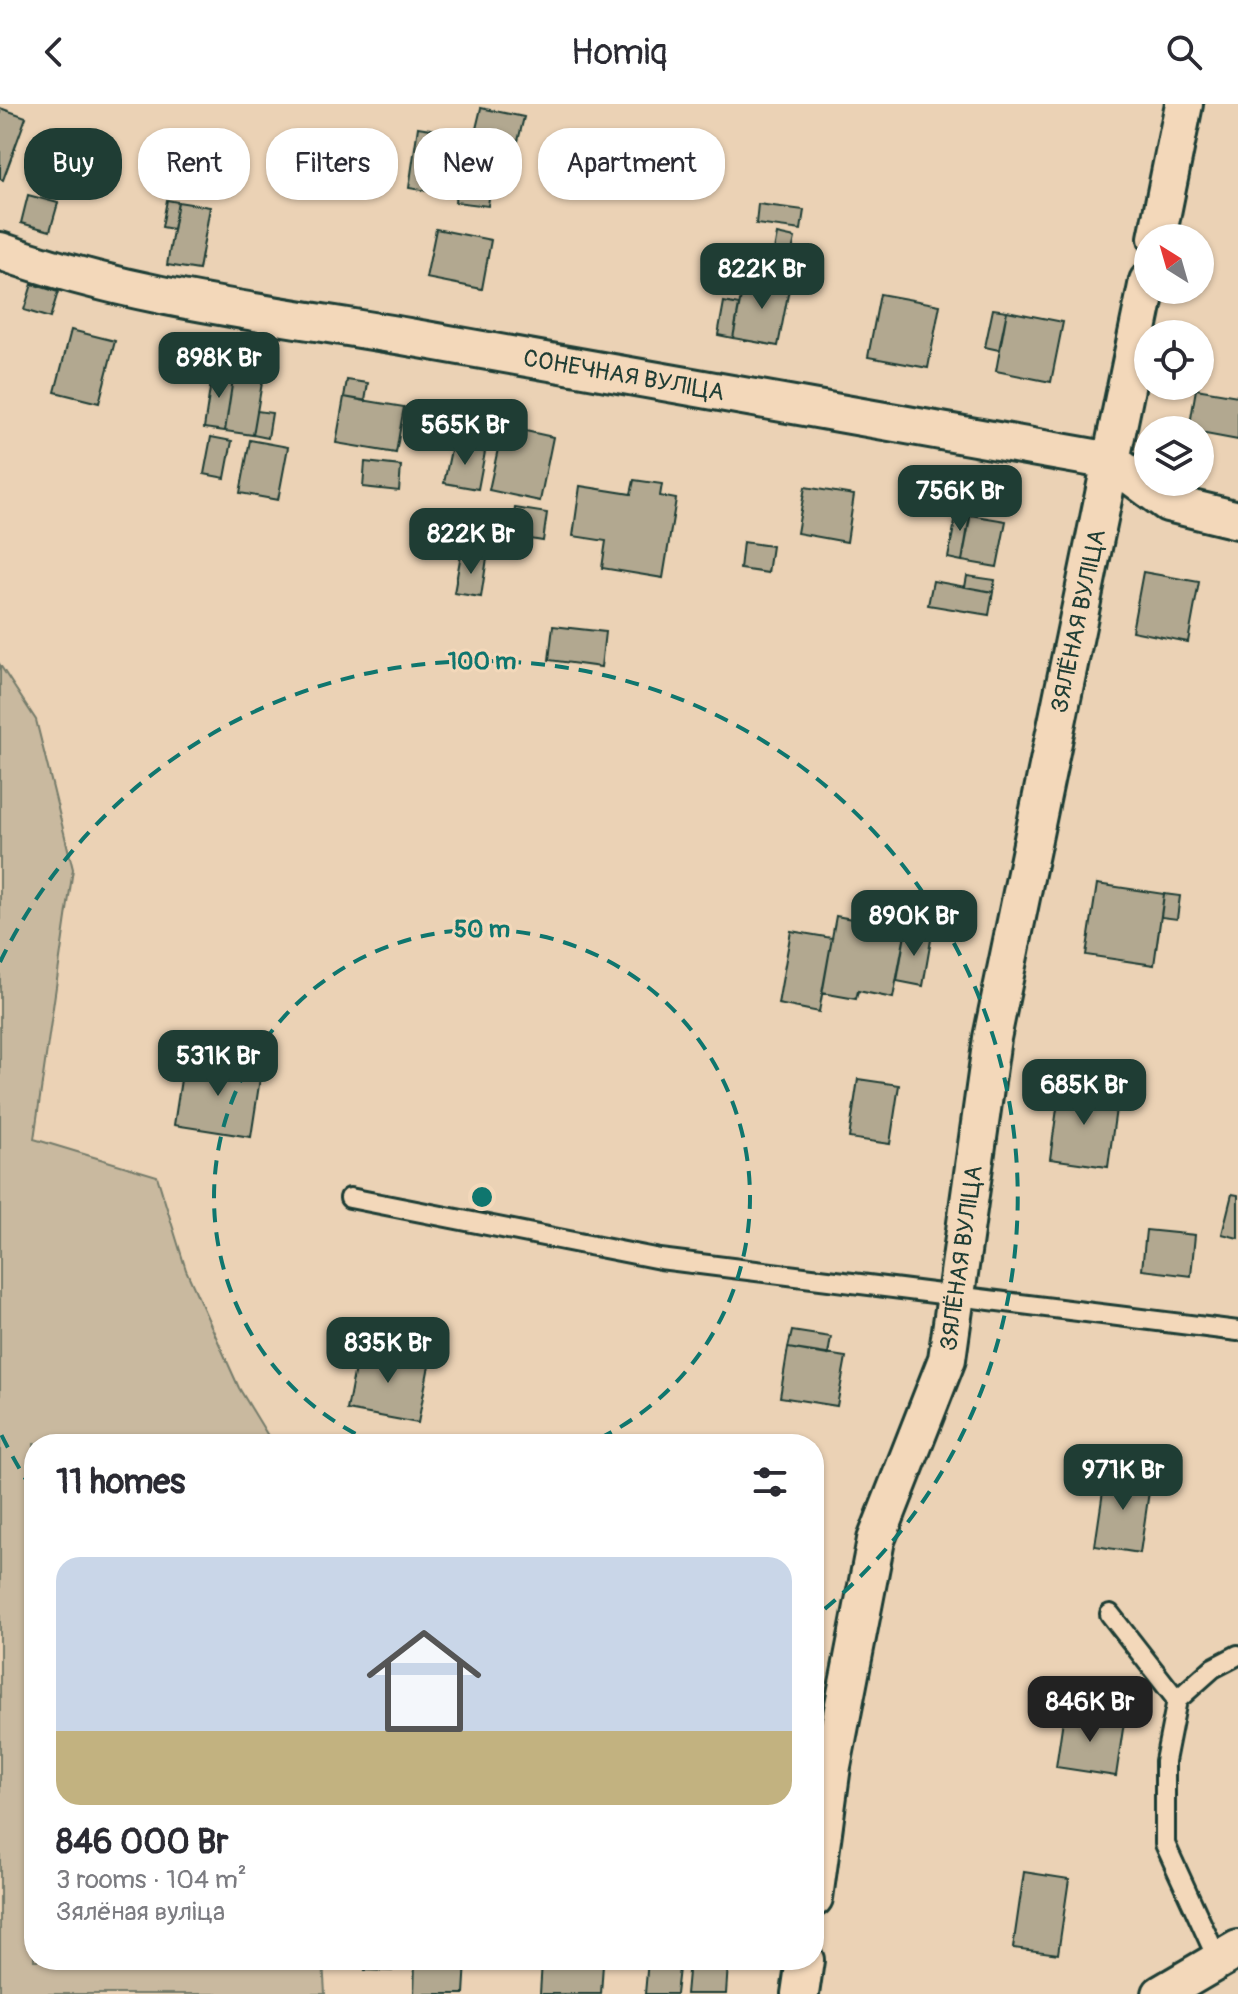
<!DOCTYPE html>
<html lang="en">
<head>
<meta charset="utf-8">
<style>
	body { margin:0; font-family:Pangolin,sans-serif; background:#f7f7f7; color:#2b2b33; height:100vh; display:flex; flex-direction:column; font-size:30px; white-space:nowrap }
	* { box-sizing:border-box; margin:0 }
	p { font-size:26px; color:#7c7c81 }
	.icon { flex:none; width:44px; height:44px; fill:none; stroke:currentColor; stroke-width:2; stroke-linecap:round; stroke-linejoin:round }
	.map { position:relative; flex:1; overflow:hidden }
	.sheet { position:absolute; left:24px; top:1330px; width:800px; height:536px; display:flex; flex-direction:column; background:#fff; border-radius:32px; box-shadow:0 2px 6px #0004 }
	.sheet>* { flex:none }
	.top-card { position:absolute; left:24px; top:24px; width:800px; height:72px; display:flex; gap:16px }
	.needle { width:52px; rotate:323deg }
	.tools { position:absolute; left:1134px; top:120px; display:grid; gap:16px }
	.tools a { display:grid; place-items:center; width:80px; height:80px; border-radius:50%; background:#fff; box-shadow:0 2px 6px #0004; font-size:40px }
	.price { position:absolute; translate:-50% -68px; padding:0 18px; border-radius:16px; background:#1f3d34; color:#fff; font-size:26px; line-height:52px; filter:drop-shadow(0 2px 4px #0008) }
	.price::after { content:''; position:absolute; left:50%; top:48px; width:24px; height:18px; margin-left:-12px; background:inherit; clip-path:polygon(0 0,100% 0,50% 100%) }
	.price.selected { background:#222; color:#fff }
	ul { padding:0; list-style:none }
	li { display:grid; align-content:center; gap:16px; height:424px; padding:0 32px }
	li+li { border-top:2px solid #e1e1e2 }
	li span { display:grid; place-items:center; height:248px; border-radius:24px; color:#555 }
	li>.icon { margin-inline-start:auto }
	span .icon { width:144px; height:144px; fill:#fffc; stroke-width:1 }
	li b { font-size:34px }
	h2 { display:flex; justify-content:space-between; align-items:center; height:96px; padding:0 32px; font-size:34px }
	.pill { padding:0 28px; border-radius:32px; background:#fff; box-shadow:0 2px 6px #0004; font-size:28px; line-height:72px }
	.pill.selected { background:#1f3d34; color:#fff }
	header { display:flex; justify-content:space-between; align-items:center; height:104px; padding:0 32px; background:#fff; font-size:36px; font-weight:600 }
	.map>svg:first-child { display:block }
</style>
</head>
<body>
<header><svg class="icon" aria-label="back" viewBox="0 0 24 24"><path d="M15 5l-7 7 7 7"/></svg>Homiq<svg class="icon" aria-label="search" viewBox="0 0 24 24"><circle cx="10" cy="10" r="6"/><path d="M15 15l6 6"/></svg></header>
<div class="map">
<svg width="1238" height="1890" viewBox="0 0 1238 1890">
	<rect width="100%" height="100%" fill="#ebd2b5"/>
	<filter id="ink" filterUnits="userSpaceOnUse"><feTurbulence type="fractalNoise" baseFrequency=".0125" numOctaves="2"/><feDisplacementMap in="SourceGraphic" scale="16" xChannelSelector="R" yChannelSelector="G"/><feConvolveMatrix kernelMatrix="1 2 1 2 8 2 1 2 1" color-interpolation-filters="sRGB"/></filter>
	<g filter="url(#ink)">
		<path fill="#c9b99f" stroke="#747b6a" stroke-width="2" d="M 0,561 L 36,616 L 73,765 L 34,1035 L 157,1072 L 186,1166 L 239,1284 L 273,1340 L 34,1340 L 34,1856 L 323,1856 L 325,1890 L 0,1890 Z"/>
		<path fill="#b2a890" stroke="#1f3d34" stroke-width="2" d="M 0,4 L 26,13 L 3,76 L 0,75 Z
			M 481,4 L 524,13 L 518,37 L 475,29 Z
			M 418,23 L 450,28 L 440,89 L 409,84 Z
			M 454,38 L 502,47 L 497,71 L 450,63 Z
			M 458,74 L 491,78 L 488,102 L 455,98 Z
			M 28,91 L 58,99 L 50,127 L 21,119 Z
			M 167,96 L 178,98 L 173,125 L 162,123 Z
			M 178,98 L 210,103 L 199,166 L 167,161 Z
			M 758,100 L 804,106 L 801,126 L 756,120 Z
			M 436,125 L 491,136 L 482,185 L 426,174 Z
			M 777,130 L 795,134 L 790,156 L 773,152 Z
			M 745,172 L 790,180 L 778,242 L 733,234 Z
			M 32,180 L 58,188 L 50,214 L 24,206 Z
			M 880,190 L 940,201 L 928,264 L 868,253 Z
			M 724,198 L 739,201 L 733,234 L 718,231 Z
			M 993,205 L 1007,207 L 999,246 L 985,243 Z
			M 1007,207 L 1063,218 L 1051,278 L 996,267 Z
			M 71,226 L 115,237 L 99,299 L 55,288 Z
			M 213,265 L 234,268 L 225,327 L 204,324 Z
			M 234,268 L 263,273 L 253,331 L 225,327 Z
			M 347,276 L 368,279 L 365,297 L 344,293 Z
			M 1196,285 L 1238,292 L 1238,336 L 1200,329 L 1200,326 L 1189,326 Z
			M 344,293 L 404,303 L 396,349 L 336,339 Z
			M 257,307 L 272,309 L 268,334 L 253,331 Z
			M 503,322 L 553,333 L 540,397 L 489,386 Z
			M 211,333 L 232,337 L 225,374 L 204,370 Z
			M 250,336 L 288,343 L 278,396 L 240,389 Z
			M 452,341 L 485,348 L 478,385 L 444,379 Z
			M 365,358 L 401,362 L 399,387 L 363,383 Z
			M 634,376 L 662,380 L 660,392 L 676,395 L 663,474 L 602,464 L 606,437 L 573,432 L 580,382 L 631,390 Z
			M 805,383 L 854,391 L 847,438 L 797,429 Z
			M 958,402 L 972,404 L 962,457 L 948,454 Z
			M 515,404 L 547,409 L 543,437 L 511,432 Z
			M 970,411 L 1006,417 L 997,463 L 962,457 Z
			M 466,425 L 496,431 L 492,450 L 462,445 Z
			M 743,438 L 772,442 L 768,469 L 740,465 Z
			M 461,450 L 487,454 L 481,493 L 454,489 Z
			M 1143,468 L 1199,478 L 1188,538 L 1132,527 Z
			M 967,472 L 995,476 L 993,488 L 965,483 Z
			M 933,477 L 993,488 L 989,511 L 928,501 Z
			M 553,522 L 605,528 L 601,563 L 549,556 Z
			M 1097,780 L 1164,790 L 1154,861 L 1086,851 Z
			M 1164,790 L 1180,792 L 1177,815 L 1161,813 Z
			M 836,812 L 906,825 L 893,894 L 858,887 L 856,895 L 822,889 Z
			M 906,825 L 932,830 L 923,882 L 897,877 Z
			M 791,827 L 832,834 L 819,908 L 778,900 Z
			M 184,956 L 261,968 L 251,1033 L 174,1021 Z
			M 858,975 L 899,981 L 890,1040 L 849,1034 Z
			M 1060,983 L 1118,990 L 1108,1063 L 1050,1055 Z
			M 1232,1090 L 1238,1091 L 1238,1134 L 1222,1130 Z
			M 1146,1126 L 1195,1131 L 1191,1172 L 1142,1166 Z
			M 792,1227 L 831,1233 L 828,1251 L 788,1244 Z
			M 359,1243 L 430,1256 L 418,1319 L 347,1306 Z
			M 788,1244 L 846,1253 L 837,1302 L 780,1293 Z
			M 1106,1367 L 1151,1374 L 1140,1449 L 1095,1442 Z
			M 1064,1609 L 1124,1618 L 1116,1672 L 1056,1663 Z
			M 1024,1768 L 1069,1775 L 1058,1850 L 1013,1844 Z
			M 366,1856 L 392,1856 L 392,1867 L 365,1866 Z
			M 415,1856 L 466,1857 L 464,1890 L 414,1890 Z
			M 648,1856 L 680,1856 L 676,1890 L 645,1890 Z
			M 542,1857 L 603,1860 L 601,1890 L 540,1890 Z
			M 689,1857 L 728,1860 L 726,1890 L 686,1890 Z"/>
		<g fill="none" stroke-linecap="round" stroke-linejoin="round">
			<defs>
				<path id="lane" d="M 350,1094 L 660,1155 L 1238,1227
					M 1110,1510 L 1177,1596
					M 1218,1856 L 1165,1740 L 1165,1657 L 1177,1596 L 1213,1564 L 1238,1551"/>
				<path id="street" d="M 1157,134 L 1184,0
					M 0,147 C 137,196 277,210 420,235 C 650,276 881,316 1111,357 L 1168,399 L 1238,416
					M 814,1794 L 832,1662 L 876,1436 L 947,1255 L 992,934 L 1148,177
					M 800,1890 L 805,1856
					M 1161,1890 L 1238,1845"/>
			</defs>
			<use href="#lane" stroke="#1f3d34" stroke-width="24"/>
			<use href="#street" stroke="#1f3d34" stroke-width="42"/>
			<use href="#lane" stroke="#f3d8ba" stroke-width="18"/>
			<use href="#street" stroke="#f3d8ba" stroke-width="36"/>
		</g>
	</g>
	<g fill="none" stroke="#0f766e" stroke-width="4" stroke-dasharray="14 10">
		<path d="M377 1340A268 268 0 1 1 587 1340"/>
		<path d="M32 1385A536 536 0 0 1 0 1328M0 858A536 536 0 1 1 816 1512"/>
	</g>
	<g text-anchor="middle" stroke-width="6" stroke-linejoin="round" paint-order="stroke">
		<g font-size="24" fill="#1f3d34" stroke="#f3d8ba">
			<text transform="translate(624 271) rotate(10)" y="8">СОНЕЧНАЯ ВУЛІЦА</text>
			<text transform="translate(1078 517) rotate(-78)" y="8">ЗЯЛЁНАЯ ВУЛІЦА</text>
			<text transform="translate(961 1154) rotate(-82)" y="8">ЗЯЛЁНАЯ ВУЛІЦА</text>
		</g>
	</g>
	<circle cx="482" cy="1093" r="12" fill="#0f766e" stroke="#f3d8ba" stroke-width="4"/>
	<g font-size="24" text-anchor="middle" font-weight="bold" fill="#0f766e" stroke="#f3d8ba" stroke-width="6" stroke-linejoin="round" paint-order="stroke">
		<text x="482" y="565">100 m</text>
		<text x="482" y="833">50 m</text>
	</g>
</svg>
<div class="tools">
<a><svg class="needle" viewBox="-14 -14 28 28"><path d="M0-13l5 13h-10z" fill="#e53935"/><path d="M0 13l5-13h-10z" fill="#7c7c81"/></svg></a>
<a><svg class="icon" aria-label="locate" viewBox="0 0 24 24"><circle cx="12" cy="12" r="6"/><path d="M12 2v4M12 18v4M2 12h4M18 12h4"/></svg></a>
<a><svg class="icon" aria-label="layers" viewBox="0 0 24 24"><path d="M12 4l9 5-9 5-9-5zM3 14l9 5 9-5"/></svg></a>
</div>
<b class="price" style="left:762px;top:207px">822K Br</b>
<b class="price" style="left:219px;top:296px">898K Br</b>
<b class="price" style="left:465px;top:363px">565K Br</b>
<b class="price" style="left:960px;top:429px">756K Br</b>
<b class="price" style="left:471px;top:472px">822K Br</b>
<b class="price" style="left:914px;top:854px">890K Br</b>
<b class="price" style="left:218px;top:994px">531K Br</b>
<b class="price" style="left:1084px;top:1023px">685K Br</b>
<b class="price" style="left:388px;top:1281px">835K Br</b>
<b class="price" style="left:1123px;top:1408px">971K Br</b>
<b class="price selected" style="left:1090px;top:1640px">846K Br</b>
<div class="top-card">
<a class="pill selected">Buy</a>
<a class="pill">Rent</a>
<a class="pill">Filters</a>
<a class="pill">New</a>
<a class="pill">Apartment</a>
</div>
<section class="sheet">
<h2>11 homes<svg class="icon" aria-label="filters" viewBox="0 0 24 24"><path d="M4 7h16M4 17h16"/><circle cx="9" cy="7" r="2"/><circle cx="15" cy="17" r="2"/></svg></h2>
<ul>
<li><span style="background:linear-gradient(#c9d6e8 70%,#c2b280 0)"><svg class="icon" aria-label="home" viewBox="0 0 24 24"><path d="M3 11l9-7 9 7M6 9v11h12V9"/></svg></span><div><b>846 000 Br</b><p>3 rooms · 104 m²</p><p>Зялёная вуліца</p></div></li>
</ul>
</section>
</div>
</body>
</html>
